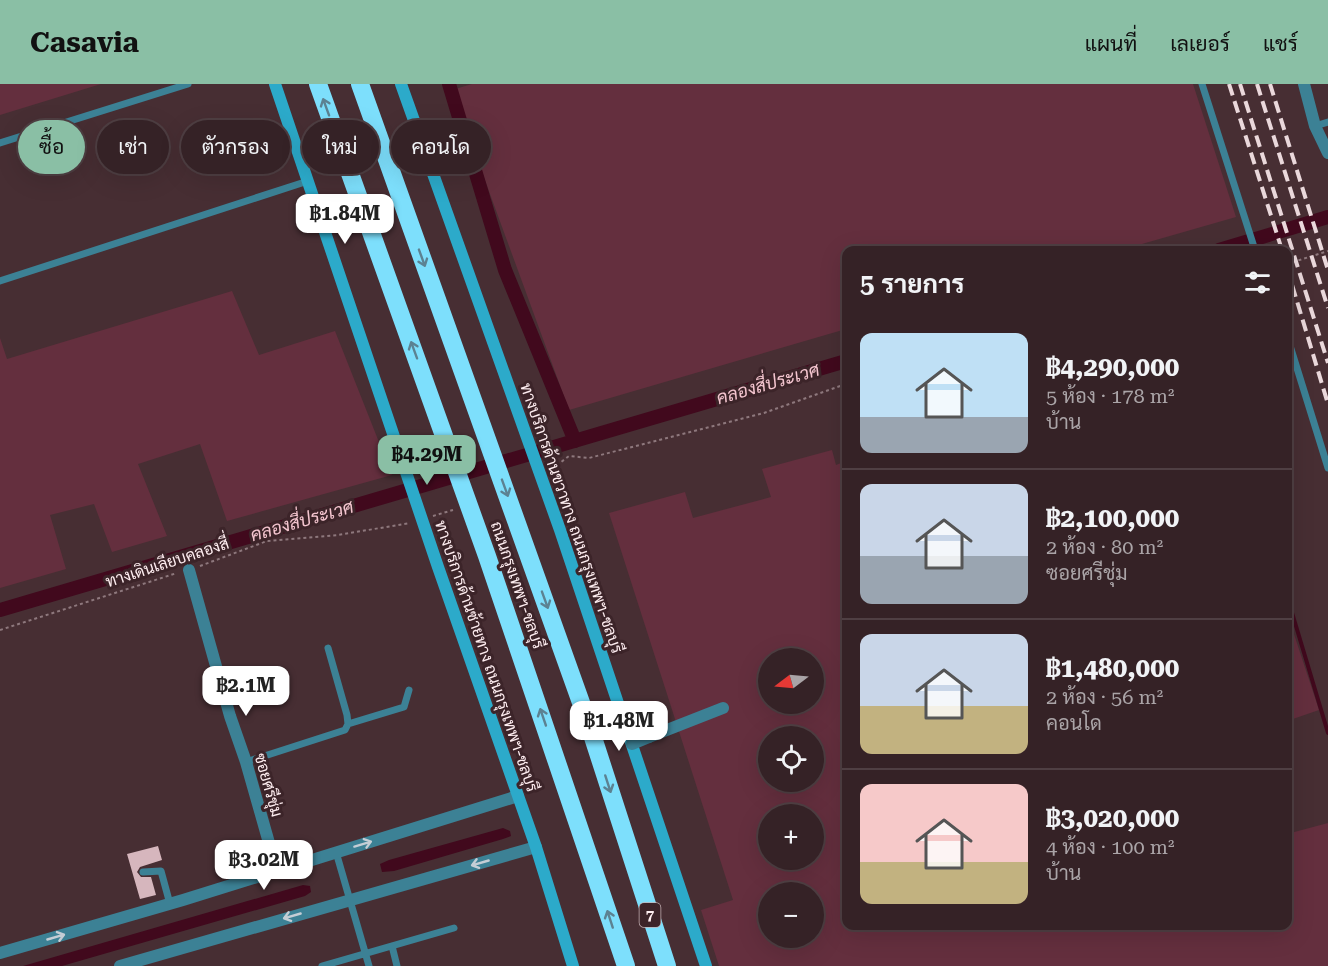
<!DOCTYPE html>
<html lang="th">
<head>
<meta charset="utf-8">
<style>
	body { margin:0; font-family:"Roboto Serif",Sarabun,serif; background:#402f32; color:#f1f3f6; height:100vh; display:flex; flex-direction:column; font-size:22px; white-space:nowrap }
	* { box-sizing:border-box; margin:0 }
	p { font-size:20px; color:#aaa4a7 }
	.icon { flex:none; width:33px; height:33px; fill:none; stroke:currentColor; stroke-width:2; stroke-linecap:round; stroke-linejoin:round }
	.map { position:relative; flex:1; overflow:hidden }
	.panel { position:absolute; left:842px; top:162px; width:450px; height:684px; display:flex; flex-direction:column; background:#352226; border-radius:12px; box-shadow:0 6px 24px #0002,0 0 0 2px #4f3f43 }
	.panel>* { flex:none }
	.hud { position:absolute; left:18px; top:36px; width:570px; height:54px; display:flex; gap:12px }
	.needle { width:39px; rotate:254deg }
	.controls { position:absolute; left:758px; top:564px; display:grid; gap:12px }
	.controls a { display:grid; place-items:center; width:66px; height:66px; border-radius:50%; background:#352226; box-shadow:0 6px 24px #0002,0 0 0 2px #4f3f43; font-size:30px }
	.price { position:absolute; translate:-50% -51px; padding:0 14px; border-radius:12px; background:#fff; color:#222; font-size:20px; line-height:39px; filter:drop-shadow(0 2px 3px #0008) }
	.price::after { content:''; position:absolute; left:50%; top:36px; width:18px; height:14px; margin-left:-9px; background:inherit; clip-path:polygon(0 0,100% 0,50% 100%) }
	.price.current { background:#8abfa5; color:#111 }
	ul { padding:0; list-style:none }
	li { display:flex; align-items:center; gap:18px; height:150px; padding:0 18px }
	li+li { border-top:2px solid #4f3f43 }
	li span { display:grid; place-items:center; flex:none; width:168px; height:120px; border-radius:12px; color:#555 }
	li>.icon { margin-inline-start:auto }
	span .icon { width:72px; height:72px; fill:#fffc; stroke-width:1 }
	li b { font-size:26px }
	h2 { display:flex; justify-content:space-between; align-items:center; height:72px; padding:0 18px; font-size:26px }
	.pill { padding:0 21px; border-radius:27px; background:#352226; box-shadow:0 6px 24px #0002,0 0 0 2px #4f3f43; font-size:21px; line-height:54px }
	.pill.current { background:#8abfa5; color:#111 }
	header { display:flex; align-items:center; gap:36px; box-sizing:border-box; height:84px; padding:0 30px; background:#8abfa5; color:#111 }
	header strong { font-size:28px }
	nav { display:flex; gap:33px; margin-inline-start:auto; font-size:21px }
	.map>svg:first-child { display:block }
</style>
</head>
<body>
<header>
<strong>Casavia</strong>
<nav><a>แผนที่</a><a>เลเยอร์</a><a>แชร์</a></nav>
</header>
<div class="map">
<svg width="1328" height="882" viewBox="0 0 1328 882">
	<rect width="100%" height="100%" fill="#472e33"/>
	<path fill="#642f3e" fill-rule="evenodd" d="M 0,0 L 101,0 L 0,31 Z
		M 472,0 L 1193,0 L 1236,133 L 1121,166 L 846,166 L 846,245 L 569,326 L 452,6 Z
		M 232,207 L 259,271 L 335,247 L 392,391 L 227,437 L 200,360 L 138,380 L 167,452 L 112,468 L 94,420 L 50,431 L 66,485 L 0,504 L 0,254 L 7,275 Z
		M 832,366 L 836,381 L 846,377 L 846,842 L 1287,842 L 1287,750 L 1328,739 L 1328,882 L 719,882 L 701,826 L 733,816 L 609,429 L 685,408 L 693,434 L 771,413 L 762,385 ZM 768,574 L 813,574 L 813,620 L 768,620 ZM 768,652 L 813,652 L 813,698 L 768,698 ZM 768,730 L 813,730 L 813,776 L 768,776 ZM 768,808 L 813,808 L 813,854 L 768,854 Z
		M 1287,529 L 1319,626 L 1287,637 Z"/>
	<path fill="#41091d" d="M 503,744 L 510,747 L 511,752 L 503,755 L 394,787 L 382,788 L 380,780 L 389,776 Z
		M 303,801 L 310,802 L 311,808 L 305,812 L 62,882 L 23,882 Z"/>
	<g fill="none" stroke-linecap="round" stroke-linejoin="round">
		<path stroke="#41091d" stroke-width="4" d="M 1287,512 L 1328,649"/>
		<path stroke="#41091d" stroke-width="14" d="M 449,0 L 505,186 L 575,357
			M 1219,166 L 1328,133
			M 0,526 L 846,277"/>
	</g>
	<path fill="#d6b6bd" d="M 158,762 L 162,776 L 140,783 L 137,788 L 141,793 L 151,793 L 156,811 L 140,815 L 127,770 Z"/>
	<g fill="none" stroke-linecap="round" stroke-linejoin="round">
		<path stroke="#8e787d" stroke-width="2" stroke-dasharray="3 3" stroke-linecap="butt" d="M 1287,180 L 1328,167
			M 552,385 L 569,372 L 589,374 L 764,329 L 846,300
			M 433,432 L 453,426
			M 200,482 L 267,457 L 338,451 L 410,439
			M 0,546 L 177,489"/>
		<path stroke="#3c8195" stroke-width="7" d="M 1202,0 L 1255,166
			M 1315,42 L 1328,38
			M 0,59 L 188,0
			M 0,197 L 308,97
			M 1287,252 L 1328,384
			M 348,640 L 404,623 L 409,606
			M 246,678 L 345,646 L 348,640 L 347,631 L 328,564
			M 336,768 L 369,882
			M 143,788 L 161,787 L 170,820
			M 392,862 L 397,882
			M 322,882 L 454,844"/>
		<path stroke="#3c8195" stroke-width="12" d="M 1304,0 L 1315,42 L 1328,69
			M 189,486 L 230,632 L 246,678 L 277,787
			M 649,653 L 723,624
			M 0,869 L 183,816 L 518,712
			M 120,882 L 536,763"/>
		<path stroke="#2caaca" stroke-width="12" d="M 275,0 L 438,483 L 536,763 L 573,882
			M 401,0 L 560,446 L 706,882"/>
		<path stroke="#7ddffc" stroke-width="18" d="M 318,0 L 487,472 L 626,882
			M 360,0 L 589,641 L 667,882"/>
		<path stroke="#ead8db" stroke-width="4" stroke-dasharray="12 6" stroke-linecap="butt" d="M 1229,0 L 1282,166
			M 1240,0 L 1328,279
			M 1257,0 L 1328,224
			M 1270,0 L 1328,186
			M 1287,184 L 1328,320"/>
		<path stroke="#3c8195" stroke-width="12" d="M 632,660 L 649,653"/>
	</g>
	<defs><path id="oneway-shaft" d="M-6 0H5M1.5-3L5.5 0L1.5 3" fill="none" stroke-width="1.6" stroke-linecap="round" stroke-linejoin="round" transform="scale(1.5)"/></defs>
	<g stroke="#5c8292">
		<use href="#oneway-shaft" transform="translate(326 23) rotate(-110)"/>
		<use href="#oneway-shaft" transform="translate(422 174) rotate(70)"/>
		<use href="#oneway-shaft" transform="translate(414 266) rotate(-110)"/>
		<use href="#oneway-shaft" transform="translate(505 404) rotate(70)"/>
		<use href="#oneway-shaft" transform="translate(545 516) rotate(70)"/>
		<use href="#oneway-shaft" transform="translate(543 633) rotate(-109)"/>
		<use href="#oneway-shaft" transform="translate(608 700) rotate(72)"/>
		<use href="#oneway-shaft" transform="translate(610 835) rotate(-108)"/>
	</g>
	<g stroke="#c4cdd5">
		<use href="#oneway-shaft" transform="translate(363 760) rotate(-17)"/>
		<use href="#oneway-shaft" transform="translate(480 779) rotate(164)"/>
		<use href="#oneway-shaft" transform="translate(292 832) rotate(164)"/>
		<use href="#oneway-shaft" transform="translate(56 853) rotate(-16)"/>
	</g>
	<g text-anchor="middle" stroke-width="6" stroke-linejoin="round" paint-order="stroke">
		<rect fill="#3c2429" stroke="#c4b1b4" stroke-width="1.5" x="639.5" y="819" width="21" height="24" rx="4.5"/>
		<g font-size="15" font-weight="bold" fill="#feedf0">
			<text x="650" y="836">7</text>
		</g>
		<g font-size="16" fill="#feedf0" stroke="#3c2429">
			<text transform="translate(572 434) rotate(71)" y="6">ทางบริการด้านขวาทาง ถนนกรุงเทพฯ-ชลบุรี</text>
			<text transform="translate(167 478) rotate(-18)" y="6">ทางเดินเลียบคลองสี่</text>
			<text transform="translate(518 501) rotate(71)" y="6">ถนนกรุงเทพฯ-ชลบุรี</text>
			<text transform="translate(487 572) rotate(71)" y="6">ทางบริการด้านซ้ายทาง ถนนกรุงเทพฯ-ชลบุรี</text>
			<text transform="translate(269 701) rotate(74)" y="6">ซอยศรีชุ่ม</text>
		</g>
		<g font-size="18" font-style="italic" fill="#f4c5cf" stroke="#3c2429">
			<text transform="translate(768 300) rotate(-16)" y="6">คลองสี่ประเวศ</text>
			<text transform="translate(302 437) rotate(-16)" y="6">คลองสี่ประเวศ</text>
		</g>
	</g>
</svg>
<div class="controls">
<a><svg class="needle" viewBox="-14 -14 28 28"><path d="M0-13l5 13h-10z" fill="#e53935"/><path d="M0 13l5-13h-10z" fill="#aaa4a7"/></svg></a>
<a><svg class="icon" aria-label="locate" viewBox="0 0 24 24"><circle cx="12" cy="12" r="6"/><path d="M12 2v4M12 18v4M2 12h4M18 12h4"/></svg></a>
<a>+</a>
<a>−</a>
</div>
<b class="price" style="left:345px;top:161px">฿1.84M</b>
<b class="price current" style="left:427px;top:402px">฿4.29M</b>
<b class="price" style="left:246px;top:633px">฿2.1M</b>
<b class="price" style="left:619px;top:668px">฿1.48M</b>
<b class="price" style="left:264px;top:807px">฿3.02M</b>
<div class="hud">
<a class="pill current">ซื้อ</a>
<a class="pill">เช่า</a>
<a class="pill">ตัวกรอง</a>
<a class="pill">ใหม่</a>
<a class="pill">คอนโด</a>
</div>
<section class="panel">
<h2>5 รายการ<svg class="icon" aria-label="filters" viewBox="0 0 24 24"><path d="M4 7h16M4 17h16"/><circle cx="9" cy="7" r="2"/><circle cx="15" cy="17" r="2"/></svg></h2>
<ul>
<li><span style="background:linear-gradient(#bfe0f5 70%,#9aa5b1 0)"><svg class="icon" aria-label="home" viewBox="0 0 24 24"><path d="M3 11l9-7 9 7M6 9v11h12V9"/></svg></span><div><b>฿4,290,000</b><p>5 ห้อง · 178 m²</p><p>บ้าน</p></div></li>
<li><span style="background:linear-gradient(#c9d6e8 60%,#9aa5b1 0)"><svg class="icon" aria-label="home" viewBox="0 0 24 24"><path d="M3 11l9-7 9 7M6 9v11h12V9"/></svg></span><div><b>฿2,100,000</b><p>2 ห้อง · 80 m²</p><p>ซอยศรีชุ่ม</p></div></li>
<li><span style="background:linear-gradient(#c9d6e8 60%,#c2b280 0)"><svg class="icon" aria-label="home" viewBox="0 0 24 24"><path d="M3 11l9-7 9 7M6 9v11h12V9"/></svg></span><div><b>฿1,480,000</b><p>2 ห้อง · 56 m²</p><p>คอนโด</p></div></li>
<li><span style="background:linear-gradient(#f6c9c9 65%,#c2b280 0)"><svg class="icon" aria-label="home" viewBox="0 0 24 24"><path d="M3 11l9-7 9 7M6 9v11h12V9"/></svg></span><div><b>฿3,020,000</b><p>4 ห้อง · 100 m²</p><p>บ้าน</p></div></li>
</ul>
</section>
</div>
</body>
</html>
